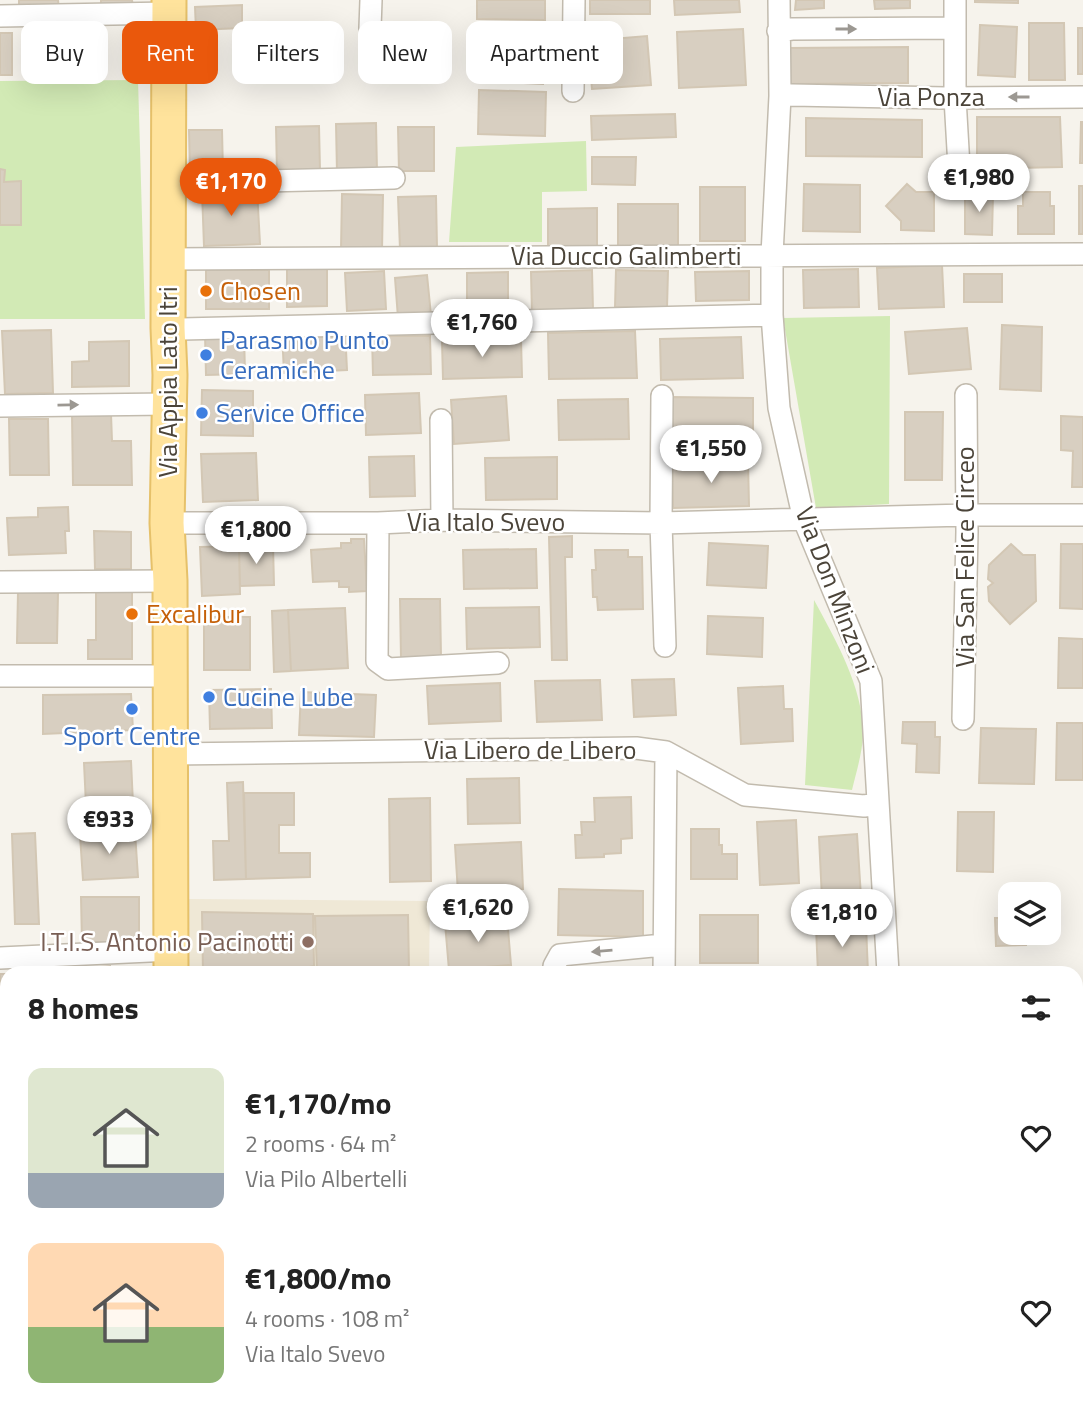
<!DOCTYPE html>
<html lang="en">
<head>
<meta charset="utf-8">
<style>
	body { margin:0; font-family:"Titillium Web",sans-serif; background:#f6f6f6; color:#222; height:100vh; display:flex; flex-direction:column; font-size:26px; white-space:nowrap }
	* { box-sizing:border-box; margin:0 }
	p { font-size:23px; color:#767676 }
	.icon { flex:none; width:38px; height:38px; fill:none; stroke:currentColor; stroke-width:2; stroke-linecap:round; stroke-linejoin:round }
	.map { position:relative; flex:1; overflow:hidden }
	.drawer { position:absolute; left:0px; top:966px; width:1083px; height:450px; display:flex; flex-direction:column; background:#fff; border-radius:21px 21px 0 0; box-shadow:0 7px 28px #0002 }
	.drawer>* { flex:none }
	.guide { position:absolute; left:21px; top:21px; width:700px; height:63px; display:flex; gap:14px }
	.buttons { position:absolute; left:998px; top:882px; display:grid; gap:14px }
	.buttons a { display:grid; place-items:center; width:63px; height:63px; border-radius:14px; background:#fff; box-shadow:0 7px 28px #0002; font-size:35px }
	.price { position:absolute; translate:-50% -60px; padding:0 16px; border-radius:24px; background:#fff; color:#222; font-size:23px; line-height:46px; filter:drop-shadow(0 2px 4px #0008) }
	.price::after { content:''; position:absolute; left:50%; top:42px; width:21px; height:16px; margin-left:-10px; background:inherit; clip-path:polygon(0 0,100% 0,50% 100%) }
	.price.on { background:#ea580c; color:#fff }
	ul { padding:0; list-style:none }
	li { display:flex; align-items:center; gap:21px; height:175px; padding:0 28px }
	li span { display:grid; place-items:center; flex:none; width:196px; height:140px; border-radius:14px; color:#555 }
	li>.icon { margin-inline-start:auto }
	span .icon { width:84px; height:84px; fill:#fffc; stroke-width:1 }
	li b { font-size:30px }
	h2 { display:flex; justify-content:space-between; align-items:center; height:84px; padding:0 28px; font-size:30px }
	.pill { padding:0 24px; border-radius:14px; background:#fff; box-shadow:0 7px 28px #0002; font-size:24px; line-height:63px }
	.pill.on { background:#ea580c; color:#fff }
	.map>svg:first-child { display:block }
</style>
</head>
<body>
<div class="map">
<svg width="1083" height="1415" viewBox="0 0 1083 1415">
	<rect width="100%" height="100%" fill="#f6f3ec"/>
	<path fill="#efe8d6" d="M 187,899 L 430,901 L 429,973 L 188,973 Z"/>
	<path fill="#d2eab5" d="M 138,80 L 145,319 L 0,319 L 0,81 Z
		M 586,141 L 587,191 L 542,192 L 542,242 L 449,242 L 456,147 Z
		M 890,316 L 889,504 L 816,508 L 783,318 Z
		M 814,600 C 836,641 864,688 863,736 C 862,754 856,773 852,790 L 805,785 Z
		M 464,1409 L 864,1409 L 894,1415 L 457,1415 Z"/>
	<path fill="#d8cfc1" stroke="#d3c7b4" stroke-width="2" d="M 19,0 L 58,0 L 59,10 L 19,10 Z
		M 101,0 L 132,0 L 133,8 L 101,10 Z
		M 477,0 L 545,0 L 545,20 L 477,19 Z
		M 590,0 L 650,0 L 650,14 L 590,14 Z
		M 674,0 L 739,0 L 740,12 L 675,15 Z
		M 796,0 L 824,0 L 824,8 L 795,10 Z
		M 874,0 L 910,0 L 910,8 L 875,9 Z
		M 975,0 L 1018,0 L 1018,3 L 975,2 Z
		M 242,5 L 242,28 L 196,30 L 195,7 Z
		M 1029,23 L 1064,23 L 1065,80 L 1029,80 Z
		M 980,25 L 1017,27 L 1015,77 L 978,75 Z
		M 1078,28 L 1083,28 L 1083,74 L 1078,74 Z
		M 743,29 L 746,85 L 679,88 L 677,32 Z
		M 0,33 L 12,33 L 12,75 L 0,75 Z
		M 647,36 L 651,85 L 592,89 L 588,41 Z
		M 482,41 L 544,44 L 543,84 L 480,81 Z
		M 908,47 L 908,83 L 790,84 L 789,48 Z
		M 479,90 L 546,92 L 545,136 L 478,134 Z
		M 675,114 L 676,137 L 592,140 L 591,116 Z
		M 977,117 L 1060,117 L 1062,167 L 977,169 Z
		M 806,118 L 922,120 L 922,157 L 806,156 Z
		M 1081,122 L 1083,122 L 1083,163 L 1080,163 Z
		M 376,123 L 377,172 L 337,172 L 336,124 Z
		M 319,126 L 320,171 L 277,172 L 276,127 Z
		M 398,127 L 434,127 L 434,171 L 399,171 Z
		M 189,130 L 222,130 L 223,173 L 190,174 Z
		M 592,157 L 636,157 L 635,185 L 592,184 Z
		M 0,169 L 5,170 L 4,182 L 21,181 L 21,225 L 0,225 Z
		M 804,184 L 860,185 L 860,232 L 803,231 Z
		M 907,184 L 916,192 L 934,192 L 934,231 L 901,230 L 901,221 L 886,206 Z
		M 1079,186 L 1083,186 L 1083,234 L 1079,234 Z
		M 700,187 L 745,187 L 745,241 L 700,241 Z
		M 257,189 L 260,244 L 204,246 L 202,191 Z
		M 1023,192 L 1050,192 L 1050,206 L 1054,206 L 1054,234 L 1018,234 L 1018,206 L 1023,206 Z
		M 965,193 L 993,194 L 992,235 L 965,234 Z
		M 342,194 L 383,195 L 382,251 L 341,250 Z
		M 436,196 L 437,248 L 400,249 L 398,197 Z
		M 618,204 L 678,204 L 678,251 L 618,251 Z
		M 597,208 L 597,248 L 548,249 L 548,209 Z
		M 942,265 L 944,307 L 879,309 L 877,268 Z
		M 287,266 L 327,266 L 327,306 L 287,307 Z
		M 858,269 L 859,307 L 804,308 L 803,270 Z
		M 206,270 L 269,270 L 269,309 L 206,309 Z
		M 592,270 L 593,310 L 532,313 L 531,272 Z
		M 616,270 L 668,271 L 667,308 L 615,307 Z
		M 384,271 L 386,309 L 347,311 L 345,273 Z
		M 749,271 L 749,300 L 696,301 L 695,272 Z
		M 508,272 L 508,307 L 467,307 L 467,273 Z
		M 964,274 L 1002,274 L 1002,302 L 964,302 Z
		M 427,275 L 431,315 L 398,318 L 395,278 Z
		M 1002,325 L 1042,327 L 1041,391 L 1000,389 Z
		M 967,328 L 971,369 L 909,374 L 905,332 Z
		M 51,330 L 53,393 L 5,394 L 2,331 Z
		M 345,330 L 347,370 L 284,373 L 282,332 Z
		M 635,331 L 637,378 L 549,379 L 548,333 Z
		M 244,333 L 245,374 L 206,375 L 205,334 Z
		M 372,336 L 430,336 L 431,374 L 373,375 Z
		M 741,337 L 743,378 L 661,380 L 660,339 Z
		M 521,339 L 522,377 L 443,379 L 442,341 Z
		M 129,341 L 129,386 L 72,387 L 72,362 L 89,361 L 89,342 Z
		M 202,390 L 253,391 L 253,436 L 201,435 Z
		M 419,393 L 421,433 L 366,435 L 365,395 Z
		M 506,396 L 509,440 L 454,444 L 451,400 Z
		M 671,397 L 753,398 L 753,442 L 671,442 Z
		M 628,399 L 629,439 L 559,440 L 558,400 Z
		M 905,412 L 943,412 L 942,480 L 905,480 Z
		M 72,414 L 111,414 L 112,441 L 131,441 L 132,485 L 73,485 Z
		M 1061,416 L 1083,417 L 1083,487 L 1072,487 L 1073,451 L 1061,450 Z
		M 9,419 L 48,419 L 49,475 L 10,475 Z
		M 256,453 L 258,500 L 203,502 L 201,454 Z
		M 414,456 L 415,496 L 370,497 L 369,457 Z
		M 557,457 L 557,499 L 486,500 L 485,458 Z
		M 748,461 L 749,506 L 673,508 L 672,463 Z
		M 68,507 L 69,531 L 65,531 L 66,553 L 9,555 L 7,518 L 38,517 L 38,508 Z
		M 94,531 L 131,532 L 131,569 L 95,569 Z
		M 572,536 L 572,557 L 565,557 L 567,660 L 552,660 L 549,537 Z
		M 351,539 L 364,539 L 367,591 L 349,592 L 349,587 L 339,587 L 339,581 L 313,582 L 311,550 L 341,548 L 341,543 L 351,543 Z
		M 709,543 L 768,546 L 766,588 L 707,585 Z
		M 1011,544 L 1023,555 L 1035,555 L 1036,601 L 1010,624 L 989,601 L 988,587 L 993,583 L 988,579 L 989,565 Z
		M 1061,544 L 1083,544 L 1083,609 L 1060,608 Z
		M 273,545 L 274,585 L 240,586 L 239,546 Z
		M 239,546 L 240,594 L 202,596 L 200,547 Z
		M 536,549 L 537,588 L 464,589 L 463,550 Z
		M 595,550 L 628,550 L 628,557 L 642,557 L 643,609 L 598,610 L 597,597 L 593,597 L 592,570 L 596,570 Z
		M 96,589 L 132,589 L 132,659 L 88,659 L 88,640 L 96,640 Z
		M 18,592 L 58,593 L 57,643 L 17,643 Z
		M 400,599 L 440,599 L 441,657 L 401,658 Z
		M 539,607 L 540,647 L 467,649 L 466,608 Z
		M 345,608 L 348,668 L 291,671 L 288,610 Z
		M 288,610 L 291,671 L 274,672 L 272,611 Z
		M 708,616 L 763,618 L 762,657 L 707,654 Z
		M 204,617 L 250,617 L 250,670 L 204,670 Z
		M 1059,638 L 1083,639 L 1083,688 L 1058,688 Z
		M 674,679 L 676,715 L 634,717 L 632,680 Z
		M 600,680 L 602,720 L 537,722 L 535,681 Z
		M 500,683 L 501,721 L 429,724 L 427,686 Z
		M 783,686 L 784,709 L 792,709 L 793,741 L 741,744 L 738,688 Z
		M 271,689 L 272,728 L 210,729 L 209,690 Z
		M 301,692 L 376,695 L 374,737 L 299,735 Z
		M 131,694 L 133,730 L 43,734 L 43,695 Z
		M 903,722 L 935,722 L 935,737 L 940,737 L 939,773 L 916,772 L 917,744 L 902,743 Z
		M 1057,723 L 1083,723 L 1083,780 L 1056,780 Z
		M 981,728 L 1036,729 L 1034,784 L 979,783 Z
		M 131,761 L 133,804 L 86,805 L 84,763 Z
		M 519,778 L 520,823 L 468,824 L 467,779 Z
		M 243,782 L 246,879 L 214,880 L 213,841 L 229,841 L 227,783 Z
		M 244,793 L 294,793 L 294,825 L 279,825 L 279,853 L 310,853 L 310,877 L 246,879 Z
		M 631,797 L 632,838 L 621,839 L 621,853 L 604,854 L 604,857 L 576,858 L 575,835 L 582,835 L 581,822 L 595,822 L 594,798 Z
		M 430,798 L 431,881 L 390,882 L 389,799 Z
		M 958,812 L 994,812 L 993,872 L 957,871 Z
		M 796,820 L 799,883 L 760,885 L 757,822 Z
		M 691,829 L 719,829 L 719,845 L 722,845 L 722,854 L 737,854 L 737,879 L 691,879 Z
		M 135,832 L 138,877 L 83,880 L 80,835 Z
		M 35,833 L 39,924 L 15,924 L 12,834 Z
		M 857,834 L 861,897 L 822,899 L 819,837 Z
		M 521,842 L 523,889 L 458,893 L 455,845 Z
		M 559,889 L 643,891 L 643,937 L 558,935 Z
		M 81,897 L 139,897 L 139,942 L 82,942 Z
		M 202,912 L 313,914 L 314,966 L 304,968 L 304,973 L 203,973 Z
		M 408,915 L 409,972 L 317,973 L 315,916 Z
		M 700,915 L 758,915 L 758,963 L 700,963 Z
		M 507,917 L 511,965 L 449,970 L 445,923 Z
		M 995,918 L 1010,918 L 1010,933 L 1026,933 L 1026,945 L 996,946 Z
		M 866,925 L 868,973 L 818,973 L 816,927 Z
		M 110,966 L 110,973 L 55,973 L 54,971 Z
		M 0,974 L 7,974 L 7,1010 L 0,1010 Z
		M 0,1029 L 7,1029 L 7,1068 L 0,1068 Z
		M 0,1086 L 7,1086 L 7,1121 L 0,1121 Z
		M 0,1143 L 7,1143 L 7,1184 L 0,1184 Z
		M 0,1216 L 7,1216 L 7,1280 L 0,1280 Z
		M 1076,1272 L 1083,1272 L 1083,1306 L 1076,1320 Z"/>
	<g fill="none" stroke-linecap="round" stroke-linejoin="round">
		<defs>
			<path id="street" d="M 779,0 L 780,96 L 772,255 L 772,315 L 779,408 L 804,520 L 871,681 L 888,973
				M 955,0 L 955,98 L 959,167
				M 0,16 L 169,13
				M 370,28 L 371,0
				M 778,31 L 792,29 L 955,28
				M 573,91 L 574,0
				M 780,96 L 792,95 L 946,98 L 1083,97
				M 168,180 L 186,183 L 394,178
				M 169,259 L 1083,254
				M 168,328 L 182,329 L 772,315
				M 662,396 L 661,523 L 665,646
				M 0,406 L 169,404
				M 441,420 L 442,520
				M 167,523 L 378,523 L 442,520 L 661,523 L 966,515 L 1083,515
				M 378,523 L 377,661 L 388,669 L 498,663
				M 0,582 L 170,581
				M 0,676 L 171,676
				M 963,719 L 967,532 L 966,395
				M 170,754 L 636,748 L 666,752 L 745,795 L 864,806 L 878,804
				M 0,958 L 171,950
				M 554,973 L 554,966 L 560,955 L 663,945
				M 664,973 L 666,752
				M 0,1020 L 7,1020
				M 0,1137 L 7,1137
				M 0,1301 L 7,1301
				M 301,1409 L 327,1415
				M 936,1409 L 949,1415
				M 438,1415 L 446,1409"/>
			<path id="primary" d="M 169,0 L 168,328 L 170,375 L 167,523 L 170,581 L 171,973
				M 158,1415 L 158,1409"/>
		</defs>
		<use href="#street" stroke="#c2bbae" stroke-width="24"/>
		<use href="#primary" stroke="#e6c16a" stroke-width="37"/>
		<use href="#street" stroke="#fff" stroke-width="21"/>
		<use href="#primary" stroke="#ffe39c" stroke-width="33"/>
	</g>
	<defs><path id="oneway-solid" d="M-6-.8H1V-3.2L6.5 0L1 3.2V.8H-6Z" transform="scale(1.75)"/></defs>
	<g fill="#9c9892">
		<use href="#oneway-solid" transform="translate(846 29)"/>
		<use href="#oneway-solid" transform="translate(1019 97) rotate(180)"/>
		<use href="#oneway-solid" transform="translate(68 405) rotate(-1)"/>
		<use href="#oneway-solid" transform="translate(602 951) rotate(175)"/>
	</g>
	<g fill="#e8710a" stroke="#fff" stroke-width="2.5">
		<circle cx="206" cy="291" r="7"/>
		<circle cx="132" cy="614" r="7"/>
	</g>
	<g fill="#3f7fe0" stroke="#fff" stroke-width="2.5">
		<circle cx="206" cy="355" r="7"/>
		<circle cx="202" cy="413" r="7"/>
		<circle cx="209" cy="697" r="7"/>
		<circle cx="132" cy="709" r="7"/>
	</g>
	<circle fill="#8d6e63" stroke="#fff" stroke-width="2.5" cx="308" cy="942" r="7"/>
	<g text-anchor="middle" stroke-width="5" stroke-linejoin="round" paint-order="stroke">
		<g font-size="26" fill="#4b4439" stroke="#fff">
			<text x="931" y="106">Via Ponza</text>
			<text x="626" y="265">Via Duccio Galimberti</text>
			<text transform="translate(168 382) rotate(-90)" y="9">Via Appia Lato Itri</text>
			<text x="486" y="531">Via Italo Svevo</text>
			<text transform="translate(965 557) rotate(-90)" y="9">Via San Felice Circeo</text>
			<text transform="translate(835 590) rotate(69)" y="9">Via Don Minzoni</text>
			<text x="530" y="759">Via Libero de Libero</text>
		</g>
		<g font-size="26" fill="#c56008" stroke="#fff" text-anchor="start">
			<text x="220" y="300">Chosen</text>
			<text x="146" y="623">Excalibur</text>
		</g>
		<g font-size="26" fill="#366cbe" stroke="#fff" text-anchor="start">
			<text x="220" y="349">Parasmo Punto<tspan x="220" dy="30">Ceramiche</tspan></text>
			<text x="216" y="422">Service Office</text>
			<text x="223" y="706">Cucine Lube</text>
			<text x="132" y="745" text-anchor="middle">Sport Centre</text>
		</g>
		<g font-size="26" fill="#785e54" stroke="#fff" text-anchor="end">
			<text x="294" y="951">I.T.I.S. Antonio Pacinotti</text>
		</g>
	</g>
</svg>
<div class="buttons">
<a><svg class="icon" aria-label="layers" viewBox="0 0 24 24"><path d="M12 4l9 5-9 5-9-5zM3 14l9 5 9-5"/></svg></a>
</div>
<b class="price" style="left:979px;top:214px">€1,980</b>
<b class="price on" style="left:231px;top:218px">€1,170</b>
<b class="price" style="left:482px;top:359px">€1,760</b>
<b class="price" style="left:711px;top:485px">€1,550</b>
<b class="price" style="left:256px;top:566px">€1,800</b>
<b class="price" style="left:109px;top:856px">€933</b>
<b class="price" style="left:478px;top:944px">€1,620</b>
<b class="price" style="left:842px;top:949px">€1,810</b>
<div class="guide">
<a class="pill">Buy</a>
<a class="pill on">Rent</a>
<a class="pill">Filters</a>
<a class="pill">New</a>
<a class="pill">Apartment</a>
</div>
<section class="drawer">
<h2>8 homes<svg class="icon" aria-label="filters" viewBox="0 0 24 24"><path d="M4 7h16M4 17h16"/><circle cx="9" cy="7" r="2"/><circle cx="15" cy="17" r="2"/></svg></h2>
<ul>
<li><span style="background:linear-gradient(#dfe7d0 75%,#9aa5b1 0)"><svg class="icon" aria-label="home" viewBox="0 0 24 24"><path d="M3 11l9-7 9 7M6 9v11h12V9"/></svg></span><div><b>€1,170/mo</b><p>2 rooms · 64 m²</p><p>Via Pilo Albertelli</p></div><svg class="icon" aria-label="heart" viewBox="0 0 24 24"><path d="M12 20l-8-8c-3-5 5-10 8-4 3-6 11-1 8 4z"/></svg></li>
<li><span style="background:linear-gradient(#ffd9b3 60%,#8fb573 0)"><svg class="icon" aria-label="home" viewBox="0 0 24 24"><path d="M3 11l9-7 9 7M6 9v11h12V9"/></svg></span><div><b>€1,800/mo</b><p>4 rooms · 108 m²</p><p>Via Italo Svevo</p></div><svg class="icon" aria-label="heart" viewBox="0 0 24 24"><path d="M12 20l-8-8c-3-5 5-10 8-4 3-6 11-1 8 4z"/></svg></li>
</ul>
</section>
</div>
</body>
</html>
